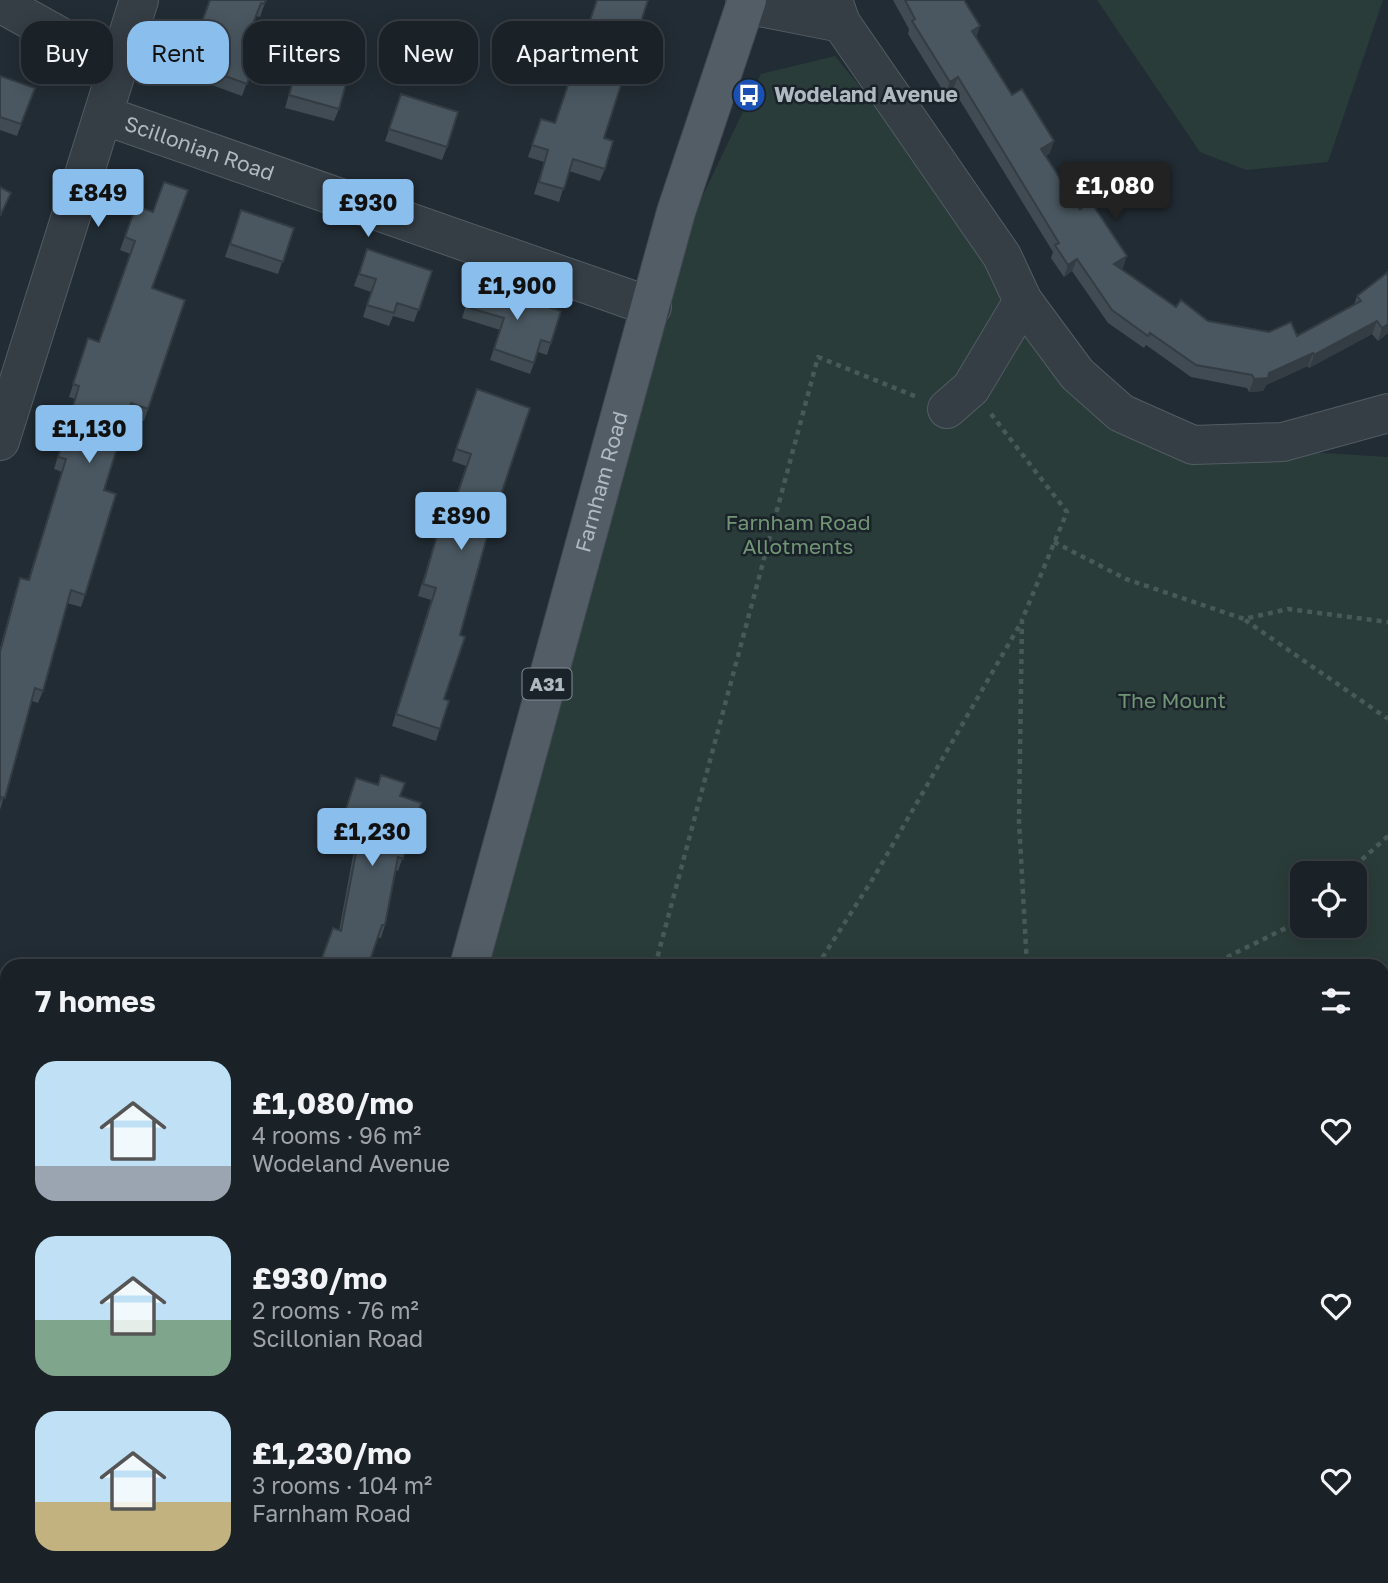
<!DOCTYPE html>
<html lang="en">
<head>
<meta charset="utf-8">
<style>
	body { margin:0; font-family:"Golos Text",sans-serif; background:#272e33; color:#f1f3f6; height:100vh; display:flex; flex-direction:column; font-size:26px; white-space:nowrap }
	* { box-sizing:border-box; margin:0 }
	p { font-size:23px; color:#9fa3a7 }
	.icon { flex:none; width:38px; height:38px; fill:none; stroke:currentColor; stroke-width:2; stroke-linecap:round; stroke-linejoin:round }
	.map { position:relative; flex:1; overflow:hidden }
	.details { position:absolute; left:0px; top:959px; width:1390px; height:625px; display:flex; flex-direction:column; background:#1a2127; border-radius:21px 21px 0 0; box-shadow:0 4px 18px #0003,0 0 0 2px #383e44 }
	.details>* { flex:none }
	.guide { position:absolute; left:21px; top:21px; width:700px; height:63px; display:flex; gap:14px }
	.controls { position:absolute; left:1290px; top:861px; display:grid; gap:14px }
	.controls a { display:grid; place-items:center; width:77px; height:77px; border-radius:14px; background:#1a2127; box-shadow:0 4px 18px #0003,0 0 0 2px #383e44; font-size:35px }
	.price { position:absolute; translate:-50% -60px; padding:0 16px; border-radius:7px; background:#8abeec; color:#111; font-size:23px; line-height:46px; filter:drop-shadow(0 2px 4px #0008) }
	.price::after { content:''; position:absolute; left:50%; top:42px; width:21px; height:16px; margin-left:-10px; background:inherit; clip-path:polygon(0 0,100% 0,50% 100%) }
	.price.selected { background:#222; color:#fff }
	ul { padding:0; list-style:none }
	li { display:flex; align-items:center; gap:21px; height:175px; padding:0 35px }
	li span { display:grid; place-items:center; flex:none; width:196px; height:140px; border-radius:21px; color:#555 }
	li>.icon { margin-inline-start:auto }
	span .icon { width:84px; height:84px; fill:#fffc; stroke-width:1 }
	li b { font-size:30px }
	h2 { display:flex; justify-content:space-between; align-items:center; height:84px; padding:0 35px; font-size:30px }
	.chip { padding:0 24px; border-radius:21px; background:#1a2127; box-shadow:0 4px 18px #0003,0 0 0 2px #383e44; font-size:24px; line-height:63px }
	.chip.selected { background:#8abeec; color:#111 }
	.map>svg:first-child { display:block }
</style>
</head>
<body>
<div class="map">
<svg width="1388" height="1583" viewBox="0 0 1388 1583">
	<rect width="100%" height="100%" fill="#222c34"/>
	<path fill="#2a3c39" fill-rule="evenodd" d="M 1097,0 L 1383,0 L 1328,162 L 1246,170 L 1200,152 Z
		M 835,56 L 1000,258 L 1077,374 L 1193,445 L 1388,457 L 1388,1583 L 365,1583 L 366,1577 L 1382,1577 L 1382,966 L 479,966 L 693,216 L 761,74 ZM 1302,873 L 1354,873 L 1354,926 L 1302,926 Z"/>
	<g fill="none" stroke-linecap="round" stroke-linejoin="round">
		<defs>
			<g id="minor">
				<path d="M 833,0 L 841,23 L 1002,256 L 1023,301 L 1077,374 L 1121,413 L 1193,445 L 1283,442 L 1388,413"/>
				<path d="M 0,3 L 117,68"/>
				<path d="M 745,4 L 841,23"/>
				<path id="s1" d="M 103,115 L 652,307"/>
				<path d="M 947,409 L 971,388 L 1023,301"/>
				<path d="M 0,441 L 139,0"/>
				<path d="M 0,1463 L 7,1455"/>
				<path d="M 0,1527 L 7,1532"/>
				<path d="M 71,1577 L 80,1583"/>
			</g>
			<g id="major">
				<path id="s2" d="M 469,966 L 676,212 L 747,0"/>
				<path d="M 302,1583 L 304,1577"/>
			</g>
		</defs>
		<use href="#minor" stroke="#525c63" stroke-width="40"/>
		<use href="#major" stroke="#3e474f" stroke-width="40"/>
		<path stroke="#485959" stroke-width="4.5" stroke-dasharray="5 5" stroke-linecap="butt" d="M 991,414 L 1067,512 L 1022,620 L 1019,821 L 1027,966
			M 1054,542 L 1126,579 L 1244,619 L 1288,609 L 1388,622
			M 1245,620 L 1388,719
			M 1347,873 L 1388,836
			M 655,966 L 818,357 L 917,397
			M 817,966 L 874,877 L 1022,621
			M 1209,966 L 1290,926 L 1302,915
			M 0,1037 L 7,1038
			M 1382,1311 L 1388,1309
			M 1382,1488 L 1388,1480
			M 569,1577 L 573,1583
			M 1169,1577 L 1176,1583
			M 1213,1577 L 1217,1583
			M 770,1583 L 775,1577
			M 1318,1583 L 1322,1577"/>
		<use href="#minor" stroke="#353e45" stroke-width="38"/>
		<use href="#major" stroke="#535d65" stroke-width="38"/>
	</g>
	<path fill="#404b53" d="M 210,0 L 266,0 L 260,17 L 256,16 L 242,52 L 256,57 L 242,96 L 198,80 L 203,67 L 187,61 Z
		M 893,0 L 964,0 L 976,38 L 1050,153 L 1046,156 L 1080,209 L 1123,268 L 1121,269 L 1176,307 L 1208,321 L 1297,336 L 1354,305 L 1357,296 L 1388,333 L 1378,341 L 1372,334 L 1309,368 L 1308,366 L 1266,385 L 1263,391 L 1249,392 L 1247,388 L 1191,377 L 1146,345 L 1144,348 L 1108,323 L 1072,271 L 1064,277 L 1051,258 L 1053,252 L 953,89 L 945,94 L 908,34 L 909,29 Z
		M 302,48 L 339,109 L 334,121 L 285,108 Z
		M 0,76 L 35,88 L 17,136 L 0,130 Z
		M 401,94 L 447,147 L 442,160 L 385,141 Z
		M 541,119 L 604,138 L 605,169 L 600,181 L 569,171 L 559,202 L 534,194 L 544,162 L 528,157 Z
		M 136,206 L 152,288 L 185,300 L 144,421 L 127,416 L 104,490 L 85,595 L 81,607 L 67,603 L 43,691 L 38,703 L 32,701 L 0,810 L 0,648 L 16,590 L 20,578 L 28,580 L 62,472 L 54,469 L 75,399 L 69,397 L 84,351 L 99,342 L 130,254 L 120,250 Z
		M 241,210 L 294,228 L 278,274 L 225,257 Z
		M 367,249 L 432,271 L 414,322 L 393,316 L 389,326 L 363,317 L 371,292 L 354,286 Z
		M 473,284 L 561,311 L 547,355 L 538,352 L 530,374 L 490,360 L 500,330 L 462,318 Z
		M 477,389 L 488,533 L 460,635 L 444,699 L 449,701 L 436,741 L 392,726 L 431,600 L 418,596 L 442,518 L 448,519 L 466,466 L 452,461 Z
		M 356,778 L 400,796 L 421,803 L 398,871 L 396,870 L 385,925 L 381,938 L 339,931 L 356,839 L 338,833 Z"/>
	<path fill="#343d43" d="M 980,26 L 976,39 L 972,31 Z
		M 958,77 L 953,89 L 945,94 L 950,82 Z
		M 1054,141 L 1050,153 L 1037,161 L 1041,149 Z
		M 1127,256 L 1123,268 L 1110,276 L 1114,264 Z
		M 1077,259 L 1072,271 L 1064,277 L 1068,265 Z
		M 1377,321 L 1372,334 L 1309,368 L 1314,355 Z
		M 1388,324 L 1388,333 L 1378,341 L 1382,328 Z
		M 1313,353 L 1308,366 L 1266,385 L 1263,391 L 1249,392 L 1254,379 Z
		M 7,1372 L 7,1383 L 0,1390 L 0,1379 Z
		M 13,1577 L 17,1577 L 13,1583 L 9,1583 Z"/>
	<path fill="#4a5760" stroke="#343d43" stroke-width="2" d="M 210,0 L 266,0 L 264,4 L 261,3 L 242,52 L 256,57 L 247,84 L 203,68 L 207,54 L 192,49 Z
		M 597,0 L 648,0 L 604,138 L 613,141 L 605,169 L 573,159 L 564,189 L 539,182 L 548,150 L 532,145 L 541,119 L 555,123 Z
		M 905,0 L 964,0 L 980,26 L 972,31 L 1012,95 L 1022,89 L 1054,141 L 1041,149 L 1080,209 L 1091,202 L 1127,256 L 1114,264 L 1176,307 L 1181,300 L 1208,321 L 1269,332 L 1291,322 L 1297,336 L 1361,301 L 1357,296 L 1388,272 L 1388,324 L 1382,328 L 1377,321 L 1314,355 L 1313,353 L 1269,373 L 1268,378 L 1254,379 L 1252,375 L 1196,365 L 1150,333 L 1148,336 L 1112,310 L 1077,259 L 1068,265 L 1055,245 L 1059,243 L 958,77 L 950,82 L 912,21 L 915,19 Z
		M 302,48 L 352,62 L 339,109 L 289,95 Z
		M 0,76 L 35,88 L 21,124 L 0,117 Z
		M 401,94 L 458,112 L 447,147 L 389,129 Z
		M 164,182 L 188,190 L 152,288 L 185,300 L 148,409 L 131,403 L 104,490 L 116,494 L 85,595 L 71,590 L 43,691 L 35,688 L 5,798 L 1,797 L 0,801 L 0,652 L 20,578 L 29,580 L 66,459 L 58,457 L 79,386 L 73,384 L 88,338 L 99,342 L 135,241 L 125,237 L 136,206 L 153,212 Z
		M 0,187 L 11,193 L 0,216 Z
		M 241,210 L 294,228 L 283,262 L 230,244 Z
		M 367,249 L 432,271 L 419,310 L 397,303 L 394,313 L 367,305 L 376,279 L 359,274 Z
		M 473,284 L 561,311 L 551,343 L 541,340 L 534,363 L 494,349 L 504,318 L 466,307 Z
		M 477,389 L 530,408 L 488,533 L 460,635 L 465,637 L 444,699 L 449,701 L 440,729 L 396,714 L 436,588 L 423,584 L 442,518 L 449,519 L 471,454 L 456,449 Z
		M 381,775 L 405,783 L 400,796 L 421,803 L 403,859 L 398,857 L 385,925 L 382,925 L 368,966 L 319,966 L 333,928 L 341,931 L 361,827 L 342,821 L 356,778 L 378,785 Z
		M 7,1293 L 7,1372 L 0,1379 L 0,1300 Z
		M 0,1545 L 7,1550 L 7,1577 L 13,1577 L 9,1583 L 0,1583 Z"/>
	<defs>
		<symbol id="bus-disc" viewBox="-11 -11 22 22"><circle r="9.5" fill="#1a4fb4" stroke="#1a232a"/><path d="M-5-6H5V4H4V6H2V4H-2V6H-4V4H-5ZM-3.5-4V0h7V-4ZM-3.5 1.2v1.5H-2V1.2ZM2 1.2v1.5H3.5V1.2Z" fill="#fff"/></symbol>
	</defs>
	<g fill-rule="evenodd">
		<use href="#bus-disc" x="730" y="76" width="38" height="38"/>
	</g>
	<g text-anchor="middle" stroke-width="5" stroke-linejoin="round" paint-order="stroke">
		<rect fill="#1a232a" stroke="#828c94" stroke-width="2" x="522.5" y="668.5" width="49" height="31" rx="5"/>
		<g font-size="19" font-weight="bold" fill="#afb9c2">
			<text x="547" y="691">A31</text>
		</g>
		<g font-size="21" font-weight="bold" fill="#afb9c2" stroke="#1a232a" text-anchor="start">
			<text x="774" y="102">Wodeland Avenue</text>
		</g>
		<g font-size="21" fill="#afb9c2" stroke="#1a232a">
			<text dy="7" stroke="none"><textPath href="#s1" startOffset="102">Scillonian Road</textPath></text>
			<text dy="7" stroke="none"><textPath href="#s2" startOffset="502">Farnham Road</textPath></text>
		</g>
		<g font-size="21" fill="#719574" stroke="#1a232a">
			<text x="798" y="530">Farnham Road<tspan x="798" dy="24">Allotments</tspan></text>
			<text x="1172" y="708">The Mount</text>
		</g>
	</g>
</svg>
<div class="controls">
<a><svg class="icon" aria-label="locate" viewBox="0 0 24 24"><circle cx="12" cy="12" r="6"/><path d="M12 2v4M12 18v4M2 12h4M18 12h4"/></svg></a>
</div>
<b class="price selected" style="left:1115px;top:222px">£1,080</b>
<b class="price" style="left:98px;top:229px">£849</b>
<b class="price" style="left:368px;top:239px">£930</b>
<b class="price" style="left:517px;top:322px">£1,900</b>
<b class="price" style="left:89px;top:465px">£1,130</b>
<b class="price" style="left:461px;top:552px">£890</b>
<b class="price" style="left:372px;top:868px">£1,230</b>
<div class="guide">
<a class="chip">Buy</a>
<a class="chip selected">Rent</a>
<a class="chip">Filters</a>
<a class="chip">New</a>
<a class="chip">Apartment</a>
</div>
<section class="details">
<h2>7 homes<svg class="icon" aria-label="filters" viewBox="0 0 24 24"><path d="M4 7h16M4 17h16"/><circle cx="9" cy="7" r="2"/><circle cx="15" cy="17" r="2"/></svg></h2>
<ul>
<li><span style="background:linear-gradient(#bfe0f5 75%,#9aa5b1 0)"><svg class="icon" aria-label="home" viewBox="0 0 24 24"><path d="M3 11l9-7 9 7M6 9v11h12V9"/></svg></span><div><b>£1,080/mo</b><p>4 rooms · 96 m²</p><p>Wodeland Avenue</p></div><svg class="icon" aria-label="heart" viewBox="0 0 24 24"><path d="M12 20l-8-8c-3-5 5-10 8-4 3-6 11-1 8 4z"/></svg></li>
<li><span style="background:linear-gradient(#bfe0f5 60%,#7fa58c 0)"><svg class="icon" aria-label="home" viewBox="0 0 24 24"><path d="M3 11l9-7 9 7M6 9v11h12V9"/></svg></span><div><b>£930/mo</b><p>2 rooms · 76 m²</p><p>Scillonian Road</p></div><svg class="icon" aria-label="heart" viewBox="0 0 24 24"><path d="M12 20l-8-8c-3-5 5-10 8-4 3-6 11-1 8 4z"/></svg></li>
<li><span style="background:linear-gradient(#bfe0f5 65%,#c2b280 0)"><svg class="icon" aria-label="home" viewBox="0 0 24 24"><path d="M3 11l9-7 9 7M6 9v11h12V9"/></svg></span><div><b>£1,230/mo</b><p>3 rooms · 104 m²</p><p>Farnham Road</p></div><svg class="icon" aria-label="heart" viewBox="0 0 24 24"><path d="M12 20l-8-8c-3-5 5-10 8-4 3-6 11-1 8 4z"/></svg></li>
</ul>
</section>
</div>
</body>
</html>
